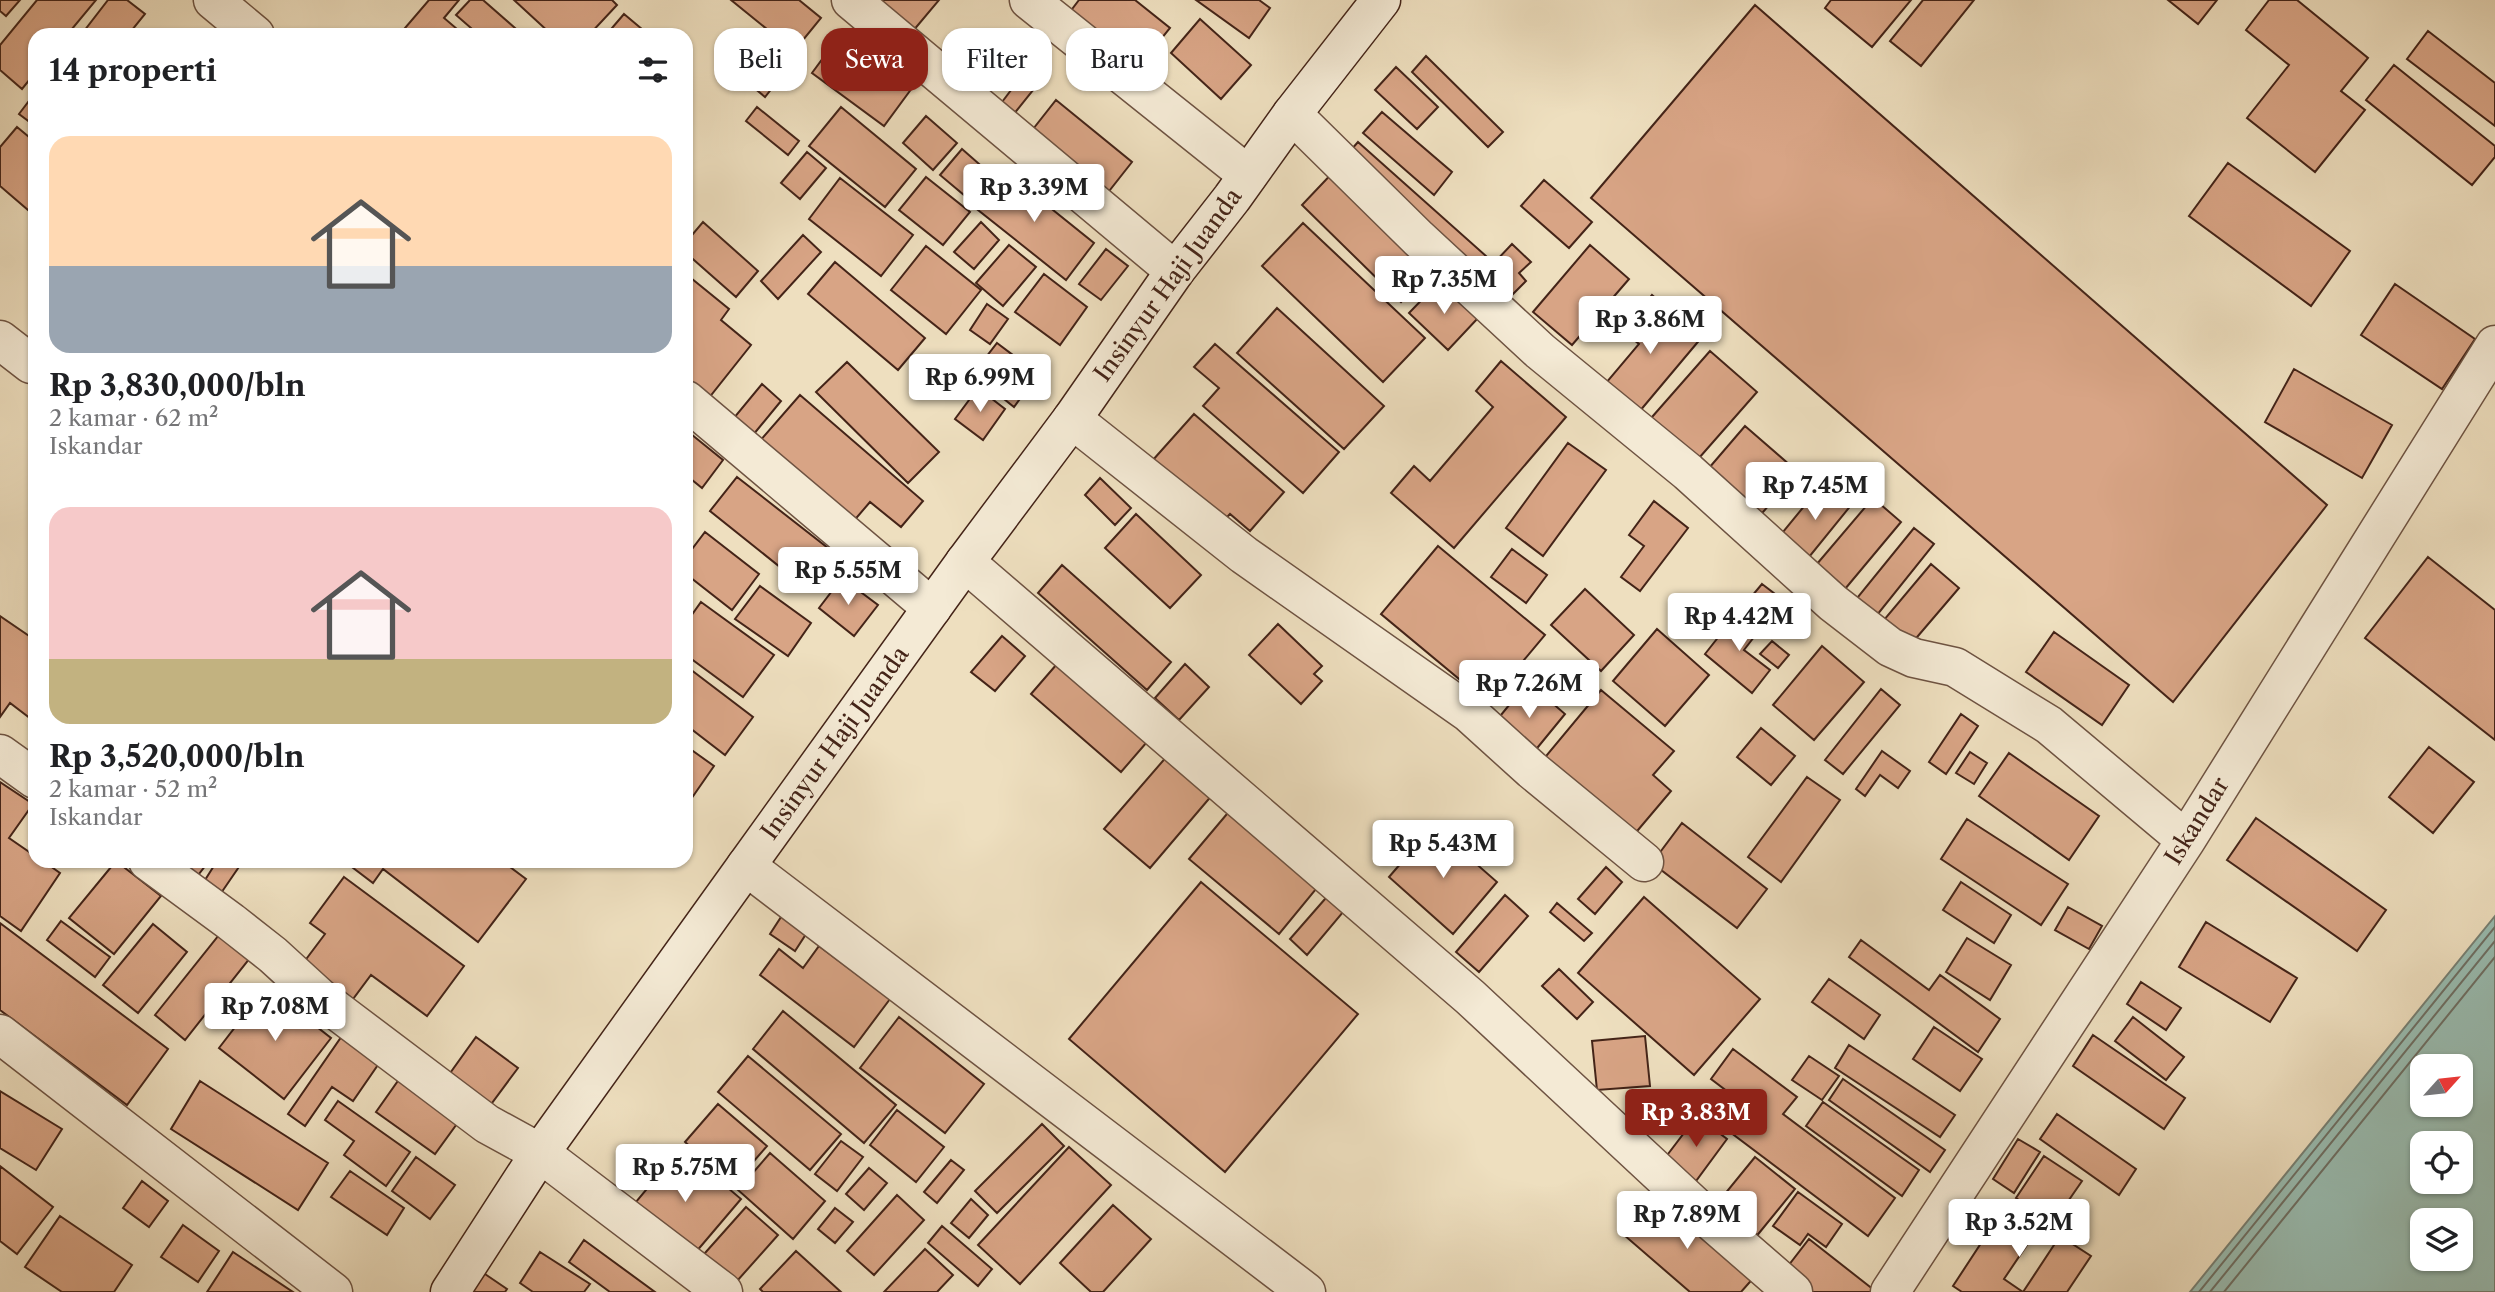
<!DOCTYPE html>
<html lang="id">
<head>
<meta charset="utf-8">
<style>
	body { margin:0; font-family:"Libre Caslon Text",serif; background:#f2f2f2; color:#202124; height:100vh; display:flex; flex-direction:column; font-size:26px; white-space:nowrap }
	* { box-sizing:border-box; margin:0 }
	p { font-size:23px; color:#757577 }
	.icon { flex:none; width:38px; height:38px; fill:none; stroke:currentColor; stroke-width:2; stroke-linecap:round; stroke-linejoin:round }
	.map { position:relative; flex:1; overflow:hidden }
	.drawer { position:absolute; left:28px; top:28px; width:665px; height:840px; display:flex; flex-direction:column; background:#fff; border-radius:21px; box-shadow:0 2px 5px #0004 }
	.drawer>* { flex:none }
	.top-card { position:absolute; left:714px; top:28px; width:665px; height:63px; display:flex; gap:14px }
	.needle { width:46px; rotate:63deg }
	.fabs { position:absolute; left:2410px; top:1054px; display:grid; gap:14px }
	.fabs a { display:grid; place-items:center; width:63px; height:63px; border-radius:14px; background:#fff; box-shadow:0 2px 5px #0004; font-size:35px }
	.price { position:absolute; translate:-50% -60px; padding:0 16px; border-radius:7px; background:#fff; color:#222; font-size:23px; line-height:46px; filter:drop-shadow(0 2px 4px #0008) }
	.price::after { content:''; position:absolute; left:50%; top:42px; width:21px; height:16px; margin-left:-10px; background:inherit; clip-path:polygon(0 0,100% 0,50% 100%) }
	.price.current { background:#8f2418; color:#fff }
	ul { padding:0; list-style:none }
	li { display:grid; align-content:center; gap:14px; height:371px; padding:0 21px }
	li span { display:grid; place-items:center; height:217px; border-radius:21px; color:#555 }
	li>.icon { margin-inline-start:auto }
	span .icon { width:126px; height:126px; fill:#fffc; stroke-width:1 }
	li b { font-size:30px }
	h2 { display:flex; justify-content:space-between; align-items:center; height:84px; padding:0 21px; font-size:30px }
	.tag { padding:0 24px; border-radius:21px; background:#fff; box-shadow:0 2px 5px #0004; font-size:24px; line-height:63px }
	.tag.current { background:#8f2418; color:#fff }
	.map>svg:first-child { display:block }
</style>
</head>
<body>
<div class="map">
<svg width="2495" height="1292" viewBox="0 0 2495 1292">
	<rect width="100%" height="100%" fill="#eedfbf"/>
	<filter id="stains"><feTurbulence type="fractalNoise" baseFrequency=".00286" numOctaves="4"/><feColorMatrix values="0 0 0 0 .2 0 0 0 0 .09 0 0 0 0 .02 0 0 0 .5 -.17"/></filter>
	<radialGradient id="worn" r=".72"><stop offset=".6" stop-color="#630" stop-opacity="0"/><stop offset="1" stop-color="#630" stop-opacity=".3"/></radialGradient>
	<path fill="#99bdb2" stroke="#778074" stroke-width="2" fill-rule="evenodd" d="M 2495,916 L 2495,1292 L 2190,1292 ZM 2422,1066 L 2460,1066 L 2460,1104 L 2422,1104 ZM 2422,1143 L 2460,1143 L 2460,1181 L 2422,1181 ZM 2422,1220 L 2460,1220 L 2460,1258 L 2422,1258 Z"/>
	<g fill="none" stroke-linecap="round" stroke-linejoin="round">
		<path stroke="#6e7065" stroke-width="2" d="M 2199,1292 L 2495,927
			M 2210,1292 L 2495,941
			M 2224,1292 L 2495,957"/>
	</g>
	<path fill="#d8a485" stroke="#442418" stroke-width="2" d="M 0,0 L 20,0 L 6,16 L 0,11 Z
		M 37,0 L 96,0 L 67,35 L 35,35 L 35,73 L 22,89 L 0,70 L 0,45 Z
		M 108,0 L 127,0 L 145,14 L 128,35 L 81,35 Z
		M 429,0 L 459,0 L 444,18 L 464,35 L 399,35 Z
		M 470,0 L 483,0 L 523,35 L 479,35 L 456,15 Z
		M 514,0 L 612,0 L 617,5 L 589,35 L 552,35 Z
		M 731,0 L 799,0 L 821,18 L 794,51 Z
		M 877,0 L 939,0 L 913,31 Z
		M 1079,0 L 1135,0 L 1170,28 L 1132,75 L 1063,21 Z
		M 1196,0 L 1259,0 L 1270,8 L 1249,38 Z
		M 1831,0 L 1911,0 L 1872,47 L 1825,8 Z
		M 1923,0 L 1974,0 L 1921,66 L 1890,41 Z
		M 2168,0 L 2217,0 L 2198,24 Z
		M 2269,0 L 2297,0 L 2368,58 L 2341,91 L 2365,110 L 2315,172 L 2247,118 L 2289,65 L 2246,30 Z
		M 1755,5 L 2327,505 L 2173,702 L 1591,198 Z
		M 624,14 L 649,35 L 606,35 Z
		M 1200,19 L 1251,65 L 1221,99 L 1171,53 Z
		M 2428,31 L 2495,83 L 2495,126 L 2407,59 Z
		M 752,32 L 791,64 L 765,97 L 726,64 Z
		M 840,35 L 912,88 L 884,126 L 812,73 Z
		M 1426,56 L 1503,132 L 1488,147 L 1412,72 Z
		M 2394,65 L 2495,146 L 2495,157 L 2472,185 L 2366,100 Z
		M 1396,67 L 1438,107 L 1417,129 L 1375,90 Z
		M 1024,73 L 1038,84 L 1009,120 L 996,110 Z
		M 35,93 L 35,126 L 19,114 Z
		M 1056,100 L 1132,162 L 1102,200 L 1026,138 Z
		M 757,107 L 799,141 L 788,155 L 746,121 Z
		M 841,107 L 916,169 L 885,207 L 809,146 Z
		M 1382,112 L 1452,172 L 1434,195 L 1363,133 Z
		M 926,116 L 957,143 L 933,170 L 903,143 Z
		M 17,127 L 35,142 L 35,216 L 0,186 L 0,147 Z
		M 1358,142 L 1486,256 L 1470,273 L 1343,159 Z
		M 962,149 L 986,170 L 964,195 L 940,175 Z
		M 807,152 L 826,168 L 800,199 L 781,183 Z
		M 2228,163 L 2350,251 L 2311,306 L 2189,216 Z
		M 1339,166 L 1438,264 L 1401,302 L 1302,205 Z
		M 1002,169 L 1094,243 L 1066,280 L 973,206 Z
		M 926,177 L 970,212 L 943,245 L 899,210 Z
		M 840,178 L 913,235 L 881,276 L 809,219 Z
		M 1544,180 L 1592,222 L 1569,248 L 1521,206 Z
		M 703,222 L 758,271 L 736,297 L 686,253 L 686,242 Z
		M 981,222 L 999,240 L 974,269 L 954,252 Z
		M 1303,223 L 1425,338 L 1383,382 L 1262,266 Z
		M 803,235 L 821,252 L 778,299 L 761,281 Z
		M 1512,244 L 1531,262 L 1519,273 L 1526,281 L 1500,307 L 1475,283 Z
		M 1009,245 L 1036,267 L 1003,306 L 976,283 Z
		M 1590,245 L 1629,279 L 1572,345 L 1533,312 Z
		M 926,246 L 981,290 L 946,334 L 891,290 Z
		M 1106,249 L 1128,266 L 1101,300 L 1079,284 Z
		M 835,262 L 925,338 L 898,370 L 808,294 Z
		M 686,274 L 729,309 L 721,320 L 751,345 L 708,399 L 686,381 Z
		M 1044,274 L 1087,307 L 1060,345 L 1015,312 Z
		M 1439,282 L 1478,318 L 1448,350 L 1409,313 Z
		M 2395,284 L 2475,339 L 2442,389 L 2361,335 Z
		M 1652,295 L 1702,337 L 1634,418 L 1600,390 L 1639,344 L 1623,331 Z
		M 987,304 L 1008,319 L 990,344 L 970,330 Z
		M 1277,308 L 1384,406 L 1344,449 L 1237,353 Z
		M 997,343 L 1038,374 L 1014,407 L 973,374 Z
		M 1215,344 L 1339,452 L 1303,493 L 1203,406 L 1219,388 L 1194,367 Z
		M 1710,351 L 1757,392 L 1692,466 L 1645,425 Z
		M 1501,361 L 1566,417 L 1454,548 L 1391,493 L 1414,466 L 1430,481 L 1493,407 L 1476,391 Z
		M 847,362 L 939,452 L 908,483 L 816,392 Z
		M 2294,369 L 2392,425 L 2362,478 L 2265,422 Z
		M 762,384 L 781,401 L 753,435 L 733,419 Z
		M 978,388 L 1005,409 L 983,440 L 955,419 Z
		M 800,395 L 923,501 L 901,527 L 870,502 L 852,523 L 759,442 Z
		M 1194,414 L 1284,492 L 1250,531 L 1230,514 L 1214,531 L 1144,470 Z
		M 1745,426 L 1798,472 L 1756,520 L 1703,475 Z
		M 686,430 L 723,460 L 702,488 L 686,475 Z
		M 1568,443 L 1606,470 L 1543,556 L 1506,528 Z
		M 737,477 L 833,552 L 805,587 L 710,511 Z
		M 1100,478 L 1131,508 L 1115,525 L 1085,495 Z
		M 1824,482 L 1852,504 L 1805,562 L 1778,538 Z
		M 1873,498 L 1901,522 L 1840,595 L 1811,571 Z
		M 1654,501 L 1688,528 L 1640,591 L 1621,577 L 1644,546 L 1629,535 Z
		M 1136,514 L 1201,575 L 1170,608 L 1105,548 Z
		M 1914,528 L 1934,544 L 1873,620 L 1853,603 Z
		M 705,532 L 759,574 L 732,610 L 686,574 L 686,557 Z
		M 1438,546 L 1545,635 L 1488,703 L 1381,614 Z
		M 1512,549 L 1547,575 L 1526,603 L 1491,577 Z
		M 2428,557 L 2495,610 L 2495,740 L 2365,638 Z
		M 1931,564 L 1959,588 L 1906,650 L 1878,627 Z
		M 1062,565 L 1171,662 L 1147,690 L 1038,593 Z
		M 842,578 L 878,605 L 854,636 L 819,608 Z
		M 1762,584 L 1788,604 L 1772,624 L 1746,603 Z
		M 760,586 L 811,623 L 788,656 L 735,619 Z
		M 1585,589 L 1634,635 L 1601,671 L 1551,625 Z
		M 701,602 L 774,655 L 743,697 L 686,655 L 686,623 Z
		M 1739,611 L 1761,628 L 1744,650 L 1770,670 L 1752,693 L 1705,654 Z
		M 0,616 L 35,640 L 35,722 L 10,703 L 0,717 Z
		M 1278,624 L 1322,666 L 1314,674 L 1322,681 L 1301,704 L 1249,655 Z
		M 1657,629 L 1709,675 L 1665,726 L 1613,681 Z
		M 2054,632 L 2129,685 L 2102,725 L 2026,672 Z
		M 1002,636 L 1025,656 L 995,691 L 971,672 Z
		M 1772,641 L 1789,655 L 1778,668 L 1760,654 Z
		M 1822,646 L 1864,682 L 1814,740 L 1773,705 Z
		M 1063,657 L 1153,735 L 1121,772 L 1031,694 Z
		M 1185,664 L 1209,687 L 1179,720 L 1155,698 Z
		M 686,666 L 753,717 L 725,755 L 686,725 Z
		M 1528,682 L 1565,714 L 1529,758 L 1492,726 Z
		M 1881,689 L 1900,705 L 1843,774 L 1825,760 Z
		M 1601,690 L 1674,751 L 1653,775 L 1671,791 L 1627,843 L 1537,767 Z
		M 1961,714 L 1978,726 L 1946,774 L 1929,762 Z
		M 1761,728 L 1795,756 L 1771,785 L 1737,757 Z
		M 686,746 L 714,766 L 689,802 L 686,799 Z
		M 2429,747 L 2474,782 L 2433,833 L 2389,797 Z
		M 1882,751 L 1910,771 L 1898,788 L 1880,775 L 1865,796 L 1856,789 Z
		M 1970,752 L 1987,763 L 1974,784 L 1956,773 Z
		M 2009,753 L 2099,816 L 2069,860 L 1979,796 Z
		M 1168,755 L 1213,794 L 1150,868 L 1104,829 Z
		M 1807,777 L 1840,800 L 1781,882 L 1748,857 Z
		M 0,782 L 33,804 L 9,838 L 35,856 L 35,861 L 43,861 L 60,873 L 21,931 L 0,916 Z
		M 1232,808 L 1321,883 L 1279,934 L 1189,859 Z
		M 2256,818 L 2386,910 L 2357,951 L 2227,860 Z
		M 1967,819 L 2068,884 L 2041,925 L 1941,859 Z
		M 1682,823 L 1767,889 L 1737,928 L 1652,863 Z
		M 1433,826 L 1497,882 L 1453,934 L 1389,877 Z
		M 116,861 L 161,896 L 114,954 L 69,918 Z
		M 172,861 L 209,861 L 195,879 Z
		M 217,861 L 243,861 L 217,899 L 200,888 Z
		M 344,861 L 502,861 L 526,879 L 478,942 L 383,869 L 373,883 Z
		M 1606,867 L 1622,882 L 1595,914 L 1578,899 Z
		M 344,877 L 464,966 L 427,1016 L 371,975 L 353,999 L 304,962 L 325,934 L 310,923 Z
		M 1201,882 L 1358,1014 L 1225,1172 L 1069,1039 Z
		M 1961,882 L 2011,915 L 1994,943 L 1943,910 Z
		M 1332,891 L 1349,905 L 1307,955 L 1290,939 Z
		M 1505,895 L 1528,916 L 1479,972 L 1456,952 Z
		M 1644,897 L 1760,999 L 1694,1075 L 1578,973 Z
		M 1557,903 L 1592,933 L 1584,941 L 1550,912 Z
		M 2068,907 L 2102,926 L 2089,949 L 2055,930 Z
		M 783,914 L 808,931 L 795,951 L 770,934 Z
		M 61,921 L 110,957 L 95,977 L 47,940 Z
		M 2206,922 L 2297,978 L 2270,1022 L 2179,967 Z
		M 0,923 L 168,1049 L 127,1105 L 0,1010 Z
		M 153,924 L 187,952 L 138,1013 L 103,985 Z
		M 227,925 L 257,949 L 185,1040 L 155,1015 Z
		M 1967,938 L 2011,965 L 1990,1000 L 1946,972 Z
		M 1861,940 L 1929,990 L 1940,975 L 2000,1019 L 1978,1052 L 1849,957 Z
		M 819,946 L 890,999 L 854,1047 L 760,975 L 779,949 L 803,968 Z
		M 1559,969 L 1593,1002 L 1577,1019 L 1542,986 Z
		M 1829,979 L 1880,1015 L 1864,1039 L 1812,1002 Z
		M 2141,982 L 2181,1008 L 2166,1030 L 2127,1004 Z
		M 266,987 L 331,1038 L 284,1099 L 219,1048 Z
		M 783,1011 L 896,1105 L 864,1143 L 753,1049 Z
		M 899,1017 L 984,1084 L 945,1133 L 860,1068 Z
		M 2133,1017 L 2184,1057 L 2166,1080 L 2115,1041 Z
		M 1934,1027 L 1982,1059 L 1960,1091 L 1913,1059 Z
		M 344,1033 L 382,1059 L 353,1101 L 332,1087 L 305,1126 L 288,1114 Z
		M 2093,1035 L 2185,1098 L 2164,1129 L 2073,1066 Z
		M 1645,1036 L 1650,1086 L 1597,1090 L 1592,1041 Z
		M 476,1037 L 518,1068 L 489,1107 L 448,1076 Z
		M 1849,1045 L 1955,1115 L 1940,1137 L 1835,1068 Z
		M 1733,1049 L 1797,1097 L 1783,1114 L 1895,1198 L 1868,1236 L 1714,1120 L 1732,1095 L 1711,1079 Z
		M 748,1056 L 841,1134 L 810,1170 L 718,1092 Z
		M 1809,1056 L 1839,1076 L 1822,1100 L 1792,1080 Z
		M 400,1078 L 459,1121 L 435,1154 L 376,1112 Z
		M 1843,1079 L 1945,1150 L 1930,1172 L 1829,1100 Z
		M 200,1081 L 328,1163 L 298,1210 L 171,1129 Z
		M 0,1091 L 62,1129 L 36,1170 L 0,1148 Z
		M 338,1101 L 410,1152 L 386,1186 L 344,1155 L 354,1141 L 325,1120 Z
		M 1823,1102 L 1919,1170 L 1902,1196 L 1806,1126 Z
		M 718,1104 L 767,1146 L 733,1185 L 685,1142 Z
		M 897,1110 L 944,1147 L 916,1182 L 870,1145 Z
		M 2057,1114 L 2136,1169 L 2119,1195 L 2040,1139 Z
		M 1697,1116 L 1727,1139 L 1696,1181 L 1665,1158 Z
		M 1042,1124 L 1064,1146 L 997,1213 L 975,1191 Z
		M 2018,1139 L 2040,1152 L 2014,1193 L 1993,1179 Z
		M 841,1141 L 863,1157 L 837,1191 L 815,1174 Z
		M 1069,1147 L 1111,1185 L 1020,1284 L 978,1245 Z
		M 681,1148 L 741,1199 L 690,1259 L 630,1209 Z
		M 770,1153 L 825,1201 L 793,1239 L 738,1190 Z
		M 2044,1156 L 2082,1181 L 2053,1223 L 2016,1198 Z
		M 416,1157 L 455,1185 L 430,1219 L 392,1191 Z
		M 1755,1157 L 1795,1189 L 1755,1238 L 1715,1206 Z
		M 951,1160 L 964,1170 L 937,1203 L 924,1192 Z
		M 0,1166 L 53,1207 L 17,1254 L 0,1241 Z
		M 869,1168 L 887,1183 L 864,1210 L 846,1194 Z
		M 350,1171 L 404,1208 L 387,1235 L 331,1197 Z
		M 142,1181 L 168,1201 L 149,1227 L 123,1208 Z
		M 1798,1192 L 1842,1224 L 1826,1247 L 1808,1234 L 1800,1245 L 1773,1226 Z
		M 1660,1193 L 1756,1275 L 1741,1292 L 1690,1292 L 1624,1235 Z
		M 897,1195 L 924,1220 L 874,1275 L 847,1251 Z
		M 971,1199 L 988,1215 L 969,1238 L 951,1223 Z
		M 2008,1202 L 2041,1224 L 2004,1279 L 2023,1292 L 2060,1236 L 2091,1256 L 2067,1292 L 1962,1292 L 1953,1286 Z
		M 1113,1205 L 1151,1239 L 1103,1292 L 1091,1292 L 1060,1263 Z
		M 746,1207 L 778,1235 L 729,1290 L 697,1262 Z
		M 835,1208 L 853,1222 L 835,1243 L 818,1229 Z
		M 60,1216 L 132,1265 L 114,1292 L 62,1292 L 25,1267 Z
		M 183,1225 L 219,1251 L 198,1282 L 161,1257 Z
		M 942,1226 L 992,1269 L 978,1286 L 928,1243 Z
		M 1809,1239 L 1874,1290 L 1873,1292 L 1813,1292 L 1785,1270 Z
		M 584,1240 L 655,1292 L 610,1292 L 569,1262 Z
		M 925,1249 L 953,1275 L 937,1292 L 884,1292 Z
		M 796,1251 L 841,1292 L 763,1292 L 760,1289 Z
		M 233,1252 L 293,1292 L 207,1292 Z
		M 540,1252 L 590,1284 L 584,1292 L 533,1292 L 520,1283 Z
		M 482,1272 L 507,1289 L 505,1292 L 470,1292 Z"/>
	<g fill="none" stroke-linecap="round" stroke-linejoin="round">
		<defs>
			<path id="street" d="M 213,0 L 255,35
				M 851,0 L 1175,271
				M 1029,0 L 1248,175
				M 1292,114 L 1418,238 L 1540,351 L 1688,472 L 1833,603 L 1890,647 L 1914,658 L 1955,667 L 2049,725 L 2186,840
				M 0,340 L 31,364
				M 686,400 L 932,608
				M 1072,419 L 1244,555 L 1469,713 L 1532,770 L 1644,862
				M 965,562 L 1470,997 L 1702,1213 L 1793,1292
				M 0,754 L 35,779
				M 148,861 L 231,922 L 273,955 L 320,998 L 487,1124 L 540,1153 L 723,1292
				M 746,866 L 1306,1292
				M 0,1034 L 333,1292
				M 1890,1292 L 2186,840 L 2495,345"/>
			<path id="secondary" d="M 450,1292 L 540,1153 L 746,866 L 965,562 L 1072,419 L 1175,271 L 1232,198 L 1292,114 L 1381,0"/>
		</defs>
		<use href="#street" stroke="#6e5342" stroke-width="41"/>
		<use href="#secondary" stroke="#442418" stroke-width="41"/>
		<use href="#street" stroke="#f4ead5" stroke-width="38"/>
		<use href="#secondary" stroke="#f4ead5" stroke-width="38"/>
	</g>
	<g text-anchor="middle" stroke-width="5" stroke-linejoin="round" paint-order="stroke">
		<g font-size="24" fill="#442418" stroke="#f4ead5">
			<text transform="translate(1168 285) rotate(-54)" y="8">Insinyur Haji Juanda</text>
			<text transform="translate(835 743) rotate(-54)" y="8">Insinyur Haji Juanda</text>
			<text transform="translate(2197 821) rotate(-58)" y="8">Iskandar</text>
		</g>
	</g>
	<rect width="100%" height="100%" filter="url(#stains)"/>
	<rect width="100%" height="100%" fill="url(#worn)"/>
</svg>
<div class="fabs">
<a><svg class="needle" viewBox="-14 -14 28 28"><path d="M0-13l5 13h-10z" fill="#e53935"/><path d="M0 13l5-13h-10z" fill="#757577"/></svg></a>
<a><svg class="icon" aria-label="locate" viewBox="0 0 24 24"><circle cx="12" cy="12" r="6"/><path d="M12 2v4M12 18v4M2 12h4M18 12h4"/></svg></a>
<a><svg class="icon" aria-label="layers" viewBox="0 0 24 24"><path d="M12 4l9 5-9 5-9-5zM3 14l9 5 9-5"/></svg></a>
</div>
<b class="price" style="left:1034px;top:224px">Rp 3.39M</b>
<b class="price" style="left:1444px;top:316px">Rp 7.35M</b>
<b class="price" style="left:1650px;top:356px">Rp 3.86M</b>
<b class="price" style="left:980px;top:414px">Rp 6.99M</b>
<b class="price" style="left:1815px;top:522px">Rp 7.45M</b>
<b class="price" style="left:848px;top:607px">Rp 5.55M</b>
<b class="price" style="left:1739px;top:653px">Rp 4.42M</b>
<b class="price" style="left:1529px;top:720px">Rp 7.26M</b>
<b class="price" style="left:1443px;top:880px">Rp 5.43M</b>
<b class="price" style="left:275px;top:1043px">Rp 7.08M</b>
<b class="price current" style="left:1696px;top:1149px">Rp 3.83M</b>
<b class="price" style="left:685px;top:1204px">Rp 5.75M</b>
<b class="price" style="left:1687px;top:1251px">Rp 7.89M</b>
<b class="price" style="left:2019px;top:1259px">Rp 3.52M</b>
<div class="top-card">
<a class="tag">Beli</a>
<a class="tag current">Sewa</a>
<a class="tag">Filter</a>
<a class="tag">Baru</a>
</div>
<section class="drawer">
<h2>14 properti<svg class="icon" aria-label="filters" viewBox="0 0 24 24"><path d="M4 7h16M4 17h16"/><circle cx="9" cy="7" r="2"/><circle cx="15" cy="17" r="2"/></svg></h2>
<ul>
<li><span style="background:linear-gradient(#ffd9b3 60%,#9aa5b1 0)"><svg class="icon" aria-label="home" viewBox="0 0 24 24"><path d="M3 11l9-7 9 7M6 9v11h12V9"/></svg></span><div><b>Rp 3,830,000/bln</b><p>2 kamar · 62 m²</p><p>Iskandar</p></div></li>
<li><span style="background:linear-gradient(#f6c9c9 70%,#c2b280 0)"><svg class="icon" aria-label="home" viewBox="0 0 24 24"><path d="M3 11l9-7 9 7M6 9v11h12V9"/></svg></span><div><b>Rp 3,520,000/bln</b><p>2 kamar · 52 m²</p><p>Iskandar</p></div></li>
</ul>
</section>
</div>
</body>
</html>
